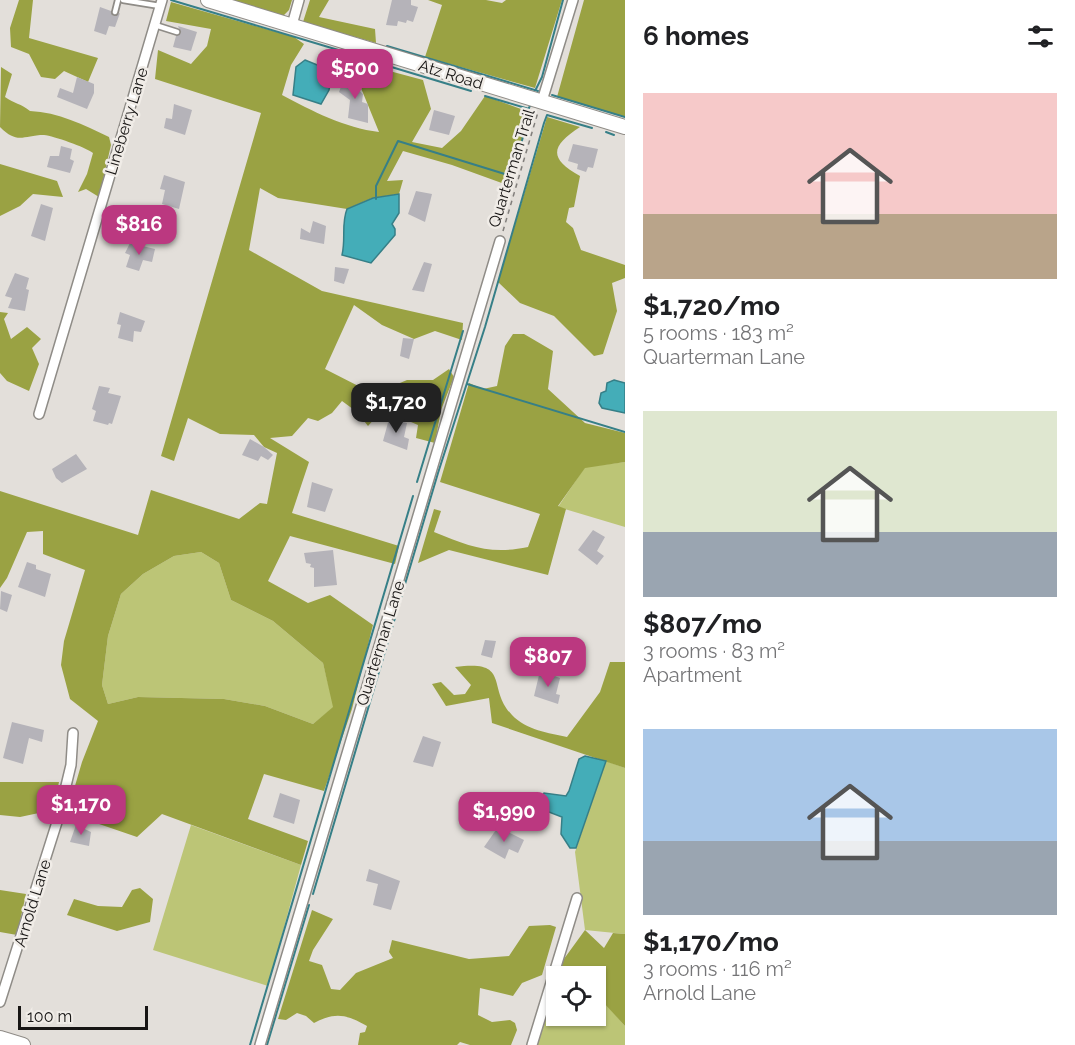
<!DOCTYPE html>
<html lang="en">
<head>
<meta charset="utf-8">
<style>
	body { margin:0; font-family:Raleway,sans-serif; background:#f6f6f6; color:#202124; height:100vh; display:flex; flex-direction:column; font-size:22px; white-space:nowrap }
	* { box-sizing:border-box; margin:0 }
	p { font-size:20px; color:#757577 }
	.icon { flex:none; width:33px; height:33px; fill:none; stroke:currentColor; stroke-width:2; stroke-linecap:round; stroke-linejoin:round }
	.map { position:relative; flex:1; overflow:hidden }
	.side { display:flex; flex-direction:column; background:#fff; width:450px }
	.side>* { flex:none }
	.controls { position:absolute; left:546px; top:966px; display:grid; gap:12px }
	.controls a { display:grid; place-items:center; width:60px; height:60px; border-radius:0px; background:#fff; box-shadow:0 2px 4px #0004; font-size:30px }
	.scale { position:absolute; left:18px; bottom:15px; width:130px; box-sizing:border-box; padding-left:6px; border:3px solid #171514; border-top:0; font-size:16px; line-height:21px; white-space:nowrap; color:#171514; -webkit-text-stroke:4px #f0ece7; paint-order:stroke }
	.price { position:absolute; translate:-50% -51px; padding:0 14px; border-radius:12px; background:#bb3880; color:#fff; font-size:20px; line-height:39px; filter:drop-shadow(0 2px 3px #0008) }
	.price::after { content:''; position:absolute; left:50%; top:36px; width:18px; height:14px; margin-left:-9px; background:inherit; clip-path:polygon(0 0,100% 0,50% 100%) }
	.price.on { background:#222; color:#fff }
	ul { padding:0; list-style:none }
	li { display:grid; align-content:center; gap:12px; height:318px; padding:0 18px }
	li span { display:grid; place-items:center; height:186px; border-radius:0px; color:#555 }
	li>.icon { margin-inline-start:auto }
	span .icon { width:108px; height:108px; fill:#fffc; stroke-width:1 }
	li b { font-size:26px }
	h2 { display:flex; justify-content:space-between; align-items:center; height:72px; padding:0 18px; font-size:26px }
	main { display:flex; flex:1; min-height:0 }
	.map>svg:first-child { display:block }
</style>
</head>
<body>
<main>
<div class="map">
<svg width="625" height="1045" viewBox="0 0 625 1045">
	<rect width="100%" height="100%" fill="#e3dfda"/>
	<path fill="#bcc576" d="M 625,462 L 625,527 L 558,507 L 585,467 Z
		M 201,552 L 219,563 L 231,600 L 273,621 L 323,663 L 334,707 L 313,724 L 265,706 L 224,699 L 138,697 L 108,704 L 102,685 L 108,636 L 121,594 L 143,574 L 174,556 Z
		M 606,761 L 625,768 L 625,934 L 585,930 L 575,852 Z
		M 191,825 L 301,865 L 268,986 L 153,950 Z
		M 553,989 L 556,990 L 556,1016 L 596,1016 L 596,1000 L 603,1001 L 625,1026 L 625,1045 L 536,1045 Z"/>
	<path fill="#9aa243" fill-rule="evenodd" d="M 19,0 L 33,0 L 29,38 L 98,58 L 88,82 L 64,71 L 55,79 L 41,77 L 29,54 L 11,47 L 10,28 Z
		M 226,0 L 292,0 L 289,10 L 283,16 Z
		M 310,0 L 329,0 L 319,17 L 375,29 L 376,43 L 303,22 Z
		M 428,0 L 486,0 L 502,3 L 506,0 L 562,0 L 535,88 L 425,57 L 442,5 Z
		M 584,0 L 625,0 L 625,117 L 557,97 Z
		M 171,2 L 294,37 L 304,44 L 291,65 L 282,95 C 312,111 345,128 379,132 L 354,71 L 356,62 L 423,80 L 431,109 L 412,142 L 442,148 L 461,131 L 485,96 L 529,112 L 510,186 L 452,165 L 403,151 L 387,181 L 403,180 L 399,194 L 372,198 L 347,209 L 278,198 L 260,188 L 249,250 L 322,291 L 463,323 L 462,340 L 435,331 L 414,339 L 382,325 L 354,305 L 325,369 L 374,394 L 407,380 L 433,380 L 449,369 L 454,377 L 441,410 L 435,443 L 416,438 L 418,425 L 397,416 L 377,416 L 368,426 L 357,412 L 342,401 L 332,413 L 318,421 L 308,418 L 292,436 L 270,438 L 309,462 L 292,513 L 399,546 L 395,564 L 290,536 L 268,581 L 308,603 L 330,595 L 373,625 L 352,709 L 324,791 L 264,774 L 248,819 L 308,841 L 301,865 L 162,814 L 137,837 L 67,813 L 82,762 L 98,721 L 70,699 L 61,665 L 64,641 L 85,570 L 43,554 L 43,531 L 27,532 L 7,578 L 0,588 L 0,491 L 138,535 L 151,490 L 239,519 L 260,503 L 267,504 L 277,453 L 264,447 L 254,435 L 220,434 L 188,418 L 174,461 L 161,456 L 261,113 L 155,79 L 158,50 L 191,64 L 207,46 L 211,29 L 166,21 ZM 201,552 L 219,563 L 231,600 L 273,621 L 323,663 L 333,707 L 313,724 L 265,706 L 224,699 L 138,697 L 108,704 L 102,685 L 108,636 L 121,594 L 143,574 L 174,556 Z
		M 1,67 L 12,74 L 5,97 C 13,103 22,104 30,111 C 58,112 84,125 109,137 L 111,145 L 99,197 L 86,189 L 78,192 L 87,174 L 93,153 C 85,147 54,136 44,135 C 23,135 18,145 0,127 Z
		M 547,117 L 580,127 C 551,146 548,158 580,176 L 574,207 L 569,208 L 566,222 L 573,228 L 581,250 L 625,265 L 625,278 L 612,283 L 617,311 L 603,354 L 594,356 L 554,316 L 520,303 L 498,282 Z
		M 0,164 L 57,181 L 63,197 L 33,194 L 20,206 L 0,216 Z
		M 0,312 L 8,313 L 4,319 L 11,339 L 27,327 L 41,339 L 32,348 L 39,364 L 29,391 L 7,381 L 0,373 Z
		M 513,334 L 524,334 L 553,351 L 548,389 L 585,423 L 625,433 L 625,462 L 585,468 L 558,506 L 566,509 L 548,575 L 449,550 L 418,563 L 434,509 L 441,511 L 434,532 C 469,546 489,555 528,547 L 540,514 L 440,482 L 469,383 L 483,389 L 497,386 L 505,346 Z
		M 610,662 L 625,662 L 625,768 L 492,723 L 489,698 L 446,706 L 432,684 L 441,682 L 454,695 L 465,694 L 471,685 L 455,667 C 512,659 486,688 512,715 C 526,730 549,733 567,737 L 600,692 Z
		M 0,782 L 59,782 L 53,810 L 20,817 L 0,815 Z
		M 140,888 L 153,899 L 150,922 L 117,931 L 67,915 L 74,899 L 98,906 L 122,907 L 132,890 Z
		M 0,890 L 26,894 L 17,935 L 0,932 Z
		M 312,910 L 333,919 L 313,950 L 309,961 L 322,965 L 331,989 L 340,990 L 356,973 L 393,958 L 389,952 L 392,940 L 469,959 L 509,956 L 529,926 L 550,925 L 556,927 L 542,975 L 522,983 L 513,996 L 480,988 L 478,1015 L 492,1022 L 510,1020 L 515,1023 L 517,1030 L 511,1045 L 470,1045 L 460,1042 L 457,1045 L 358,1045 L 360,1033 L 365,1032 L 367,1026 C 346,1014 335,1012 314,1023 L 306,1016 L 297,1013 L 286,1020 L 278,1019 Z
		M 585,930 L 604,948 L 613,933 L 625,934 L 625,1026 L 603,1002 L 596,1000 L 596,976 L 557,976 L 561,963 Z"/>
	<path fill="#44adb8" stroke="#367f87" stroke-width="1.5" d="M 305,60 L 332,71 L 329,90 L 321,104 L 293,95 L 296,67 Z
		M 399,194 L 399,213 L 392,224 L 395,229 L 395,235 L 371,263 L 342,255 C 346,239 341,224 347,209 L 373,198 Z
		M 614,380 L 625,383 L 625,413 L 602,408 L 599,403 L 601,393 L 606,391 L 607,383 Z
		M 585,756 L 606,761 L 576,848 L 570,848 L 561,834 L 562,817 L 541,809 L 540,800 L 544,793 L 566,796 L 569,791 L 579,759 Z"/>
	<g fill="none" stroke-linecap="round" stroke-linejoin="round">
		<path stroke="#367f87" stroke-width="2" d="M 171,0 L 345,52
			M 387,46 L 538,91
			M 355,56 L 471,91
			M 536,89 L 542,77 L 563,0
			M 552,95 L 625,117
			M 485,96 L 529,109
			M 606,132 L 614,135
			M 376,199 L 376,186 L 398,141 L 508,175 L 516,165 L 529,112 L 527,111 L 530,106
			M 467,384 L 625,432
			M 417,482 L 463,331
			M 313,894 L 438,473 L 485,327 L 544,123 L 547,115 L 592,128
			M 250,1045 L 413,496
			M 267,1045 L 309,905"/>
	</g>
	<path fill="#b5b3b9" d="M 392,0 L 411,0 L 411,5 L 418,7 L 413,22 L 407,20 L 406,23 L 398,21 L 397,26 L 386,25 Z
		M 100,7 L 111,11 L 113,16 L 120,13 L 115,27 L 109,26 L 106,35 L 94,31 Z
		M 178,26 L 197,32 L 191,51 L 173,47 L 176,36 L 181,33 Z
		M 349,73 L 355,75 L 356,88 L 363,94 L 362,102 L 368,104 L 368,123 L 348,118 L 350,100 L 339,92 L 342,84 L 346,85 Z
		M 77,77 L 94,84 L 94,93 L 87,109 L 57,97 L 60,88 L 73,93 Z
		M 174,104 L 192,110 L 185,135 L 164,128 L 166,118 L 172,119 Z
		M 434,110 L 455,116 L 449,135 L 429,130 Z
		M 573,144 L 598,149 L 593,168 L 588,167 L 586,172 L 577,169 L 578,164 L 568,161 Z
		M 61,146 L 72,149 L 70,159 L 74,161 L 70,173 L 47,167 L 50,156 L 59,156 Z
		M 164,175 L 185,182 L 179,209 L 162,204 L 165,190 L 160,189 Z
		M 416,191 L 432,194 L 425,222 L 408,214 Z
		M 41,204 L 53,208 L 45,241 L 31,236 Z
		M 313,221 L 326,226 L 324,244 L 300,239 L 301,228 L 310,233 Z
		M 130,243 L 155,249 L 152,262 L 143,260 L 139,271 L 126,267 L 130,255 L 125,253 Z
		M 424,262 L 432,264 L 424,292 L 412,290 Z
		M 335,267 L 349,269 L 344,284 L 334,281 Z
		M 15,273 L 29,278 L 26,289 L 29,290 L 25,311 L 8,308 L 12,298 L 5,296 Z
		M 120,312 L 145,321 L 141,332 L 134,331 L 133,342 L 118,338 L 121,325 L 117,324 Z
		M 403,338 L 414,339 L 409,359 L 400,356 Z
		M 99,386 L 110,388 L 108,393 L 121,396 L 112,424 L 109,423 L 108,425 L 93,421 L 96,411 L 92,409 Z
		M 389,419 L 407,423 L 404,437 L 409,439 L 407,450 L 383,441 Z
		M 250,439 L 264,447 L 273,455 L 268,460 L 261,456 L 258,461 L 242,455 Z
		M 76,454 L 87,469 L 62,483 L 56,478 L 52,469 Z
		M 312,482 L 333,489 L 325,512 L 307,507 Z
		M 593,530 L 605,537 L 597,551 L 604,556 L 597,565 L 578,550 Z
		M 333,550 L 337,585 L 314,587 L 314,568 L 310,567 L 311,564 L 306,563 L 304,553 Z
		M 27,562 L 36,565 L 36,569 L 51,574 L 45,597 L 18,587 Z
		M 1,591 L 12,595 L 7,612 L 0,609 Z
		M 485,640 L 496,641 L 492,658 L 481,655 Z
		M 540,671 L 560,678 L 556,694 L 560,695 L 558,704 L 534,696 Z
		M 12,722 L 44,730 L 42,742 L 29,738 L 23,764 L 3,758 Z
		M 423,736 L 441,742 L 433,767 L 413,762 Z
		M 280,793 L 300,800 L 294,824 L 273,817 Z
		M 76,825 L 91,832 L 89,846 L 70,842 Z
		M 498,827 L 524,840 L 518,853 L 509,849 L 505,859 L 484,847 Z
		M 369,869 L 400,881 L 391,910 L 373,905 L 378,884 L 366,881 Z"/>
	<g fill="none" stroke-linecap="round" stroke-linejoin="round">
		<defs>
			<path id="lane" d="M 123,0 L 160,6
				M 115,12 L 118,0
				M 155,25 L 177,32"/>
			<path id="street" d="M 292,25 L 299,0
				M 542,101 L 573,0
				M 39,414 L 162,0
				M 0,1002 L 58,819 L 71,765 L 73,733
				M 260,1045 L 500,241
				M 532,1045 L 577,898"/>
			<path id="secondary" d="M 208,0 L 625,127
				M 0,1038 L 23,1045"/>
		</defs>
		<use href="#lane" stroke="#8f8c87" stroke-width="8"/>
		<use href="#street" stroke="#8f8c87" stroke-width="12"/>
		<use href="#secondary" stroke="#8f8c87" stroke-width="16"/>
		<path stroke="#817e7b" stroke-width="1.5" stroke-dasharray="4.5 4.5" stroke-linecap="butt" d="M 503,231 L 538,112"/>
		<use href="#lane" stroke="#fff" stroke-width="4.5"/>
		<use href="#street" stroke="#fff" stroke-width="9"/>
		<use href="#secondary" stroke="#fff" stroke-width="14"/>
	</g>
	<g text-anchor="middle" stroke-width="5" stroke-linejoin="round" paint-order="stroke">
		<g font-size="16" fill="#171514" stroke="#f0ece7">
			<text transform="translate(451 74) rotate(17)" y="6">Atz Road</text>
			<text transform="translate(126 121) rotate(-73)" y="6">Lineberry Lane</text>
			<text transform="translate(511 168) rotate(-73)" y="6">Quarterman Trail</text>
			<text transform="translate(380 643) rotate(-73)" y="6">Quarterman Lane</text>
			<text transform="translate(32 903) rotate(-73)" y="6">Arnold Lane</text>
		</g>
	</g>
</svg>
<div class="controls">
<a><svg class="icon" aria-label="locate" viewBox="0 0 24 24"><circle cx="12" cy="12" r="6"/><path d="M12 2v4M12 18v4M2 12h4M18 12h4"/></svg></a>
</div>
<div class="scale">100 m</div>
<b class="price" style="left:355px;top:100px">$500</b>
<b class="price" style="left:139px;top:256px">$816</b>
<b class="price on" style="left:396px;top:434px">$1,720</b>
<b class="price" style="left:548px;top:688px">$807</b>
<b class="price" style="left:81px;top:836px">$1,170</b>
<b class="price" style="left:504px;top:843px">$1,990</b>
</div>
<section class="side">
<h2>6 homes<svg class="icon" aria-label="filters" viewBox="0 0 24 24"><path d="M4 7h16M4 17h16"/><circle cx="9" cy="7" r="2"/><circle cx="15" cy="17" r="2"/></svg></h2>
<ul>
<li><span style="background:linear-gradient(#f6c9c9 65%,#b9a48a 0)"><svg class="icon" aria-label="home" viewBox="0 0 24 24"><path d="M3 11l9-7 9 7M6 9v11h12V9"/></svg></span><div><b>$1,720/mo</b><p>5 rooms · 183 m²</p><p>Quarterman Lane</p></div></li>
<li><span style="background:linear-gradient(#dfe7d0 65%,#9aa5b1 0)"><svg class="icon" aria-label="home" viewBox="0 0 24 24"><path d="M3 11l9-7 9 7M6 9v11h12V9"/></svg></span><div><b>$807/mo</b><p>3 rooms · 83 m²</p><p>Apartment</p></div></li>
<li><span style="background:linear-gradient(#a9c7e8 60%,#9aa5b1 0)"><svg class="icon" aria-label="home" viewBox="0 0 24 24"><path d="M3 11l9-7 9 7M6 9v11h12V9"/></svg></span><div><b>$1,170/mo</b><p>3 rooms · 116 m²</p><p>Arnold Lane</p></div></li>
</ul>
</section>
</main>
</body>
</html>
